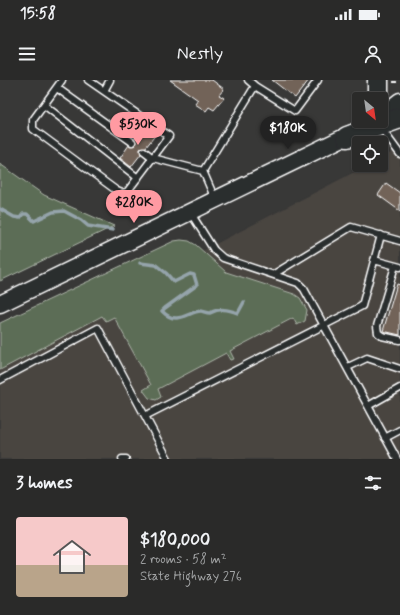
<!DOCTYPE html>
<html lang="en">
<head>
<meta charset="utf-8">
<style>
	body { margin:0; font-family:Mynerve,sans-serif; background:#363635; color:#f1f3f6; height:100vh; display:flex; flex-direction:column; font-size:15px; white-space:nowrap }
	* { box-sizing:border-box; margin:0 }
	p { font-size:13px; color:#a5a7a8 }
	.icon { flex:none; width:22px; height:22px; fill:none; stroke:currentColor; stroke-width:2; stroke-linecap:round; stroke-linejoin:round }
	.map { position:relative; height:379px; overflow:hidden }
	.panel { display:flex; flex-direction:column; background:#2a2a29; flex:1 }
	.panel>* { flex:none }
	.needle { width:26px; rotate:151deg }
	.fabs { position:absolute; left:352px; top:12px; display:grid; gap:8px }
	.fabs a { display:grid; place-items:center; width:36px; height:36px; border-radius:4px; background:#2a2a29; box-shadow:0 1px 3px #0004,0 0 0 1px #464646; font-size:20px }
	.price { position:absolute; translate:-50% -34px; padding:0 9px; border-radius:14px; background:#ff9aa2; color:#111; font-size:13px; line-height:26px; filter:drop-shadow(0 1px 2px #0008) }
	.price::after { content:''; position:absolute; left:50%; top:24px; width:12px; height:9px; margin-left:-6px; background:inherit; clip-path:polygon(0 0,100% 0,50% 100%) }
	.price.selected { background:#222; color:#fff }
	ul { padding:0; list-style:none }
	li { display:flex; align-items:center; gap:12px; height:100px; padding:0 16px }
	li span { display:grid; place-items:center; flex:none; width:112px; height:80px; border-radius:4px; color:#555 }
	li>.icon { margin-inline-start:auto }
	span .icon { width:48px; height:48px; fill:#fffc; stroke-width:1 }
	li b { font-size:17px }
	h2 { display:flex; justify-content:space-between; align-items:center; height:48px; padding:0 16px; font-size:17px }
	.status { display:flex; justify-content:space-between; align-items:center; height:28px; padding:0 20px; background:#2a2a29; direction:ltr }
	.status svg { height:11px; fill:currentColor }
	header { display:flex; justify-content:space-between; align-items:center; height:52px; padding:0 16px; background:#2a2a29; font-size:18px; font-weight:600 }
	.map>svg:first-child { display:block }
</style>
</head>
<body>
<div class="status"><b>15:58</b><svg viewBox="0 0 49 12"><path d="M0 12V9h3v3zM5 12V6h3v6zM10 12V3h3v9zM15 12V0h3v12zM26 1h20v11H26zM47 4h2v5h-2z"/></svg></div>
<header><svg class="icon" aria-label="menu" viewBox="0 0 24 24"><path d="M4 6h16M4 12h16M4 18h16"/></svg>Nestly<svg class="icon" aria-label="person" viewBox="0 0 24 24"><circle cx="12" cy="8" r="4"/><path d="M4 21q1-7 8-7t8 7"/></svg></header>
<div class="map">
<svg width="400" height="379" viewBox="0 0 400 379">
	<rect width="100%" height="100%" fill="#383837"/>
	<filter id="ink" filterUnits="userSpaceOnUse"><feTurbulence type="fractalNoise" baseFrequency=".025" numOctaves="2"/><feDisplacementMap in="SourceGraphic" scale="8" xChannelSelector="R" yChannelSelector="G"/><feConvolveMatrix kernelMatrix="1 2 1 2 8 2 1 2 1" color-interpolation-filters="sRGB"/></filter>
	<g filter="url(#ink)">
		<path fill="#494541" d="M 400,68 L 400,379 L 0,379 L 0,276 L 368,85 L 381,85 L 381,78 Z"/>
		<path fill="#5c6d56" stroke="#aeb6aa" d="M 0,84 L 44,115 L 114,146 L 0,201 Z
			M 181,160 L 189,161 L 196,165 L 226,192 L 294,214 L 300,218 L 307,230 L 305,241 L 297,245 L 293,238 L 230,271 L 234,279 L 230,280 L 226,273 L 158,309 L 161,317 L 156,320 L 149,318 L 143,310 L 151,305 L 114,237 L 106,241 L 102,236 L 0,290 L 0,243 L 174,161 Z"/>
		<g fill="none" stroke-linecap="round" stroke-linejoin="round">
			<path stroke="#95a4ab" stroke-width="3.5" d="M 0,129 L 14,137 L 20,138 L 23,134 L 27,134 L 34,141 L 53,132 L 64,131 L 81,140 L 88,146 L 113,150
				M 140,183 L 156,185 L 166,193 L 174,202 L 190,194 L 194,195 L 197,205 L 165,228 L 162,231 C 177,247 189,231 201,231 C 203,231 206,233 210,233 C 220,228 227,229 238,233 L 244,222"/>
		</g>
		<path fill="#726459" stroke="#fff" d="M 170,0 L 212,0 L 224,9 L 219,15 L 224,18 L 214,30 L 209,27 L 206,31 L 195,24 L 198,20 Z
			M 272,0 L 309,0 L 295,18 Z
			M 145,45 L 157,53 L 146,67 L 140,69 L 141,74 L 131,87 L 120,78 L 129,65 L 135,65 L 136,62 L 135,58 Z
			M 386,103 L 400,113 L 400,131 L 378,115 Z
			M 397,204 L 400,205 L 400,255 L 383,251 Z"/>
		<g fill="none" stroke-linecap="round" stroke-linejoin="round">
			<defs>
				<path id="service" d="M 62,0 L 33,40 L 33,49 L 117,111 L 122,113 L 127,112 L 169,56 L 88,0
					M 248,0 L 255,6
					M 57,8 L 132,62
					M 104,11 L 110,0
					M 44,25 L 138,98
					M 381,48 L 400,74
					M 144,71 L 153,78 L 203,91
					M 215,119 L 203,91 L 255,6 L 295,31 L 318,0
					M 190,132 L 214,170 L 223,178 L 298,203 L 304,209 L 397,379
					M 374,180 L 400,187
					M 395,186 L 377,246 L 378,253 L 382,256 L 400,260
					M 274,194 L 351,147 L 400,161
					M 348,287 L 367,278 L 400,289
					M 0,300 L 98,248 L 145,336 L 362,226 L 381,155
					M 368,326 L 400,308
					M 145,336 L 168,379
					M 385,358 L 400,350
					M 122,379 L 126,379"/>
				<path id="tertiary" d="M 381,36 L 400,21
					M 0,224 L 357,51"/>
				<path id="primary" d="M 376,19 L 378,12 L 378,0
					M 347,57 L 400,38"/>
			</defs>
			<use href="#service" stroke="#fff" stroke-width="9"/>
			<use href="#tertiary" stroke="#fff" stroke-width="19"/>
			<use href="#primary" stroke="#fff" stroke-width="23"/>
			<path stroke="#fff" stroke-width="2" stroke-dasharray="4 3" stroke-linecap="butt" d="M 393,2 L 400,2"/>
			<use href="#service" stroke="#2a2d2e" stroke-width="6"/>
			<use href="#tertiary" stroke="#2a2d2e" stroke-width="16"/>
			<use href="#primary" stroke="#2a2d2e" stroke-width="20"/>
		</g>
	</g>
</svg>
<div class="fabs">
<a><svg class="needle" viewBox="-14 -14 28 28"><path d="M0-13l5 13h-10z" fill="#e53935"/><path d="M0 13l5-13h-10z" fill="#a5a7a8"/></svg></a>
<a><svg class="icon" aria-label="locate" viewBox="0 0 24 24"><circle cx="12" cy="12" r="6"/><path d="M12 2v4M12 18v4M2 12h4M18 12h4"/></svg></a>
</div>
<b class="price" style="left:138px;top:66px">$530K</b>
<b class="price selected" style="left:288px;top:70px">$180K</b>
<b class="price" style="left:134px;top:144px">$280K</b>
</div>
<section class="panel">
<h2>3 homes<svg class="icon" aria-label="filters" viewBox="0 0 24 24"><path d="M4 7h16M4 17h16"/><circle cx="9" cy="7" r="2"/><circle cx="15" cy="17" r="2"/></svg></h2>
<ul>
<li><span style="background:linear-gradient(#f6c9c9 60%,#b9a48a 0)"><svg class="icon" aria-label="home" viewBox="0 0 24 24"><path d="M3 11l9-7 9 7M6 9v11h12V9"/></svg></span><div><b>$180,000</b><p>2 rooms · 58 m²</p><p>State Highway 276</p></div></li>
</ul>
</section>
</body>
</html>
